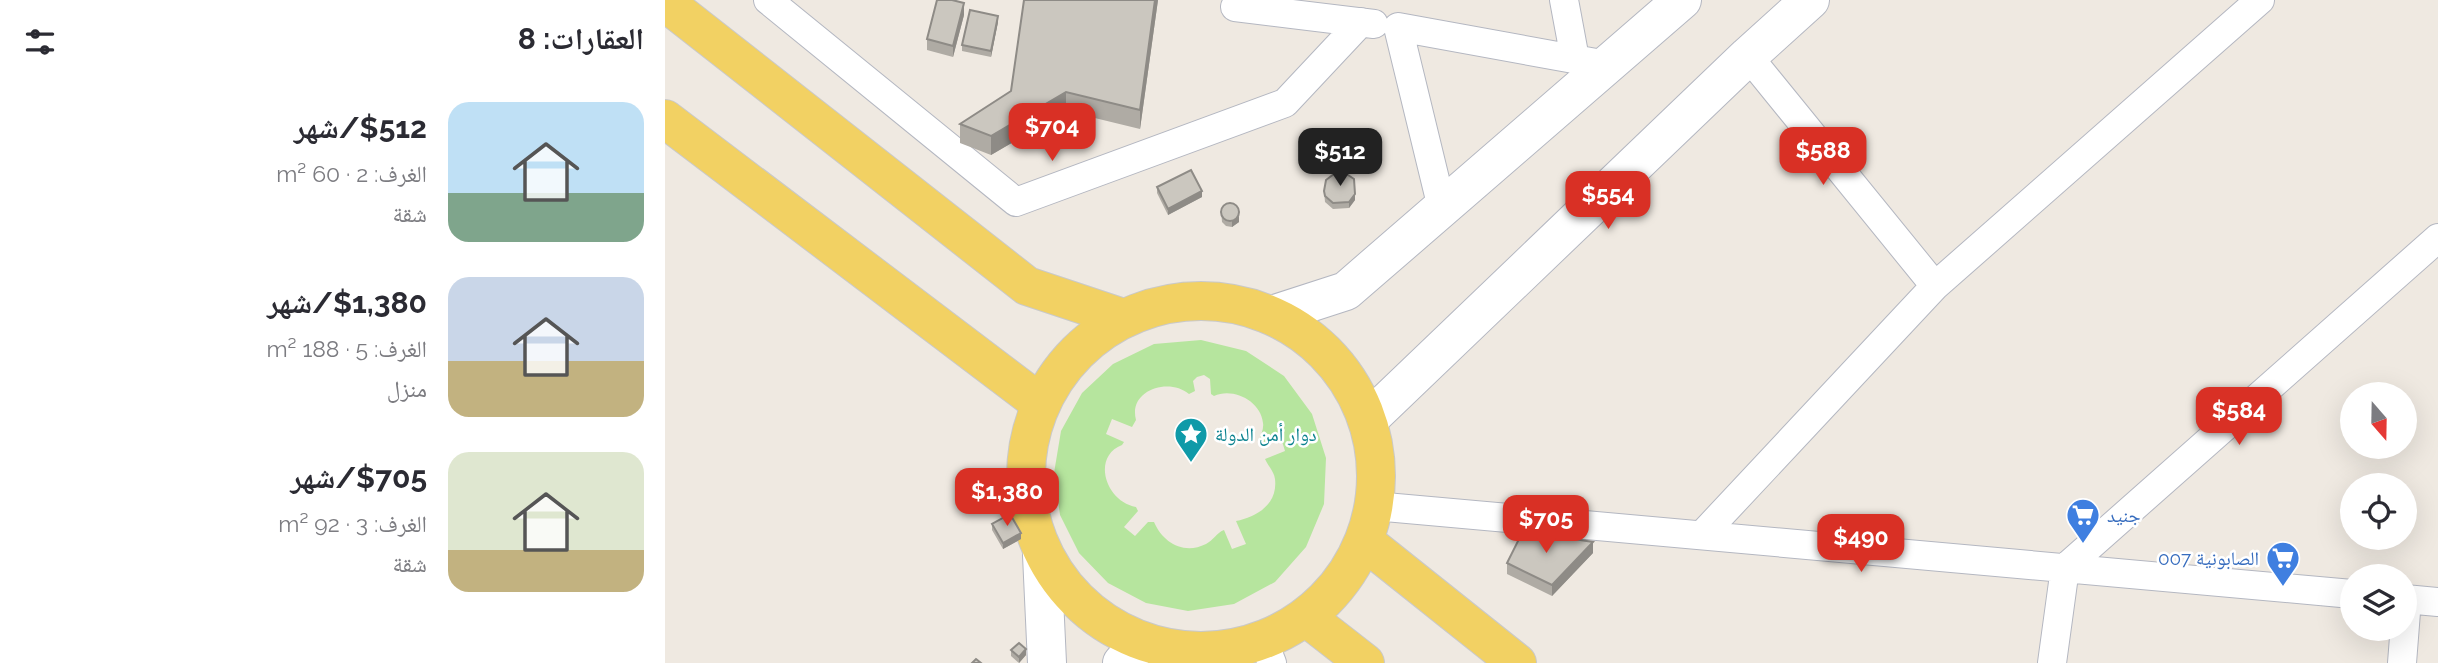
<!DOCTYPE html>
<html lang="ar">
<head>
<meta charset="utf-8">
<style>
	body { margin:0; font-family:Raleway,"Noto Naskh Arabic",sans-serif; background:#f2f2f3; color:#2b2b33; direction:rtl; height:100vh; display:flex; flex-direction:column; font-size:26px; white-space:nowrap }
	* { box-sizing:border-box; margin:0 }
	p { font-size:23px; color:#7c7c81 }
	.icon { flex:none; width:38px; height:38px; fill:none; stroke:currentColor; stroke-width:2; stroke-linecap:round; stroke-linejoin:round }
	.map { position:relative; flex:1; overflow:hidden; direction:ltr }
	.drawer { display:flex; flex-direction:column; background:#fff; width:665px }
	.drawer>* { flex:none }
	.needle { width:46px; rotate:160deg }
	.tools { position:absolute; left:1675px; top:382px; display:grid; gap:14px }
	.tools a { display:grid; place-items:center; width:77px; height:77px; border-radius:50%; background:#fff; box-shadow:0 7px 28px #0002; font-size:35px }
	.price { position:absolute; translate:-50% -60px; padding:0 16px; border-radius:14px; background:#d93025; color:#fff; font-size:23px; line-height:46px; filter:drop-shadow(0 2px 4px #0008) }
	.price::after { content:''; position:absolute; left:50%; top:42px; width:21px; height:16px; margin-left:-10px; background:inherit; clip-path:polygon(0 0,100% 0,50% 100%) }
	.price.current { background:#222; color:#fff }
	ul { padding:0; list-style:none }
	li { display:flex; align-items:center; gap:21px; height:175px; padding:0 21px }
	li span { display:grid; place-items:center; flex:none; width:196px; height:140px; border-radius:21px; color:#555 }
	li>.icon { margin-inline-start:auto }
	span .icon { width:84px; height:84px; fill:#fffc; stroke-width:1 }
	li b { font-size:30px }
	h2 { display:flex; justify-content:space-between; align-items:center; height:84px; padding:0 21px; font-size:30px }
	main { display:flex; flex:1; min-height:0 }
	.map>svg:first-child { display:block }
</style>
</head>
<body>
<main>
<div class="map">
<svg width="1773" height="663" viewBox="0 0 1773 663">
	<rect width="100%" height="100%" fill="#efe9e1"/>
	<path fill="#b6e59e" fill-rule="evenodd" d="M 536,340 L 581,351 L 619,376 L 647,414 L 661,458 L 659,504 L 641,547 L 610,582 L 569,604 L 523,611 L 481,603 L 443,583 L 414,553 L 395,515 L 389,473 L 396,431 L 417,393 L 448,364 L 489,344 ZM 539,375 L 545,379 L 546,394 L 549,396 C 568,387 596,401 598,423 C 599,428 596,435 594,440 L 598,444 L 616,438 L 620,451 L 600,459 C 603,466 609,471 610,479 C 613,504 592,517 571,521 L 581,544 L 567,549 L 559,530 C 551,533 549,540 541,544 C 519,555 498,543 489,522 L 483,522 L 470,536 L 459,527 L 473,511 L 471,507 C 441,502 426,457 457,445 L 459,442 L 441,434 L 447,419 L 467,427 L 471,420 C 463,390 504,377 524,394 L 530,391 L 528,381 L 532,377 Z"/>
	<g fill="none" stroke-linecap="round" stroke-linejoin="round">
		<defs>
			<path id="minor" d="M 103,0 L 351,202 L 620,103 L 696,22
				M 899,0 L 910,59
				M 570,7 L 709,24
				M 1083,56 L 1270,286
				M 777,208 L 733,27 L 942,65
				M 709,506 L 1687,594
				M 1037,535 L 1270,286 L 1595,0
				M 1740,599 L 1773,602
				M 598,640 L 607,663
				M 1387,663 L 1400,568 L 1773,238
				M 1737,663 L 1742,599"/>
			<path id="secondary" d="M 607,315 L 681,291 L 1017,0
				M 703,420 L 1083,56 L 1145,0
				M 377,555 L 382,663
				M 457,663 L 476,642"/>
			<path id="primary" d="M 0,2 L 362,286 L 458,318
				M 0,119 L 375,403
				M361 476a175 175 0 1 1 350 0a175 175 0 1 1-350 0Z
				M 699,541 L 852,663
				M 641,617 L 700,663"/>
		</defs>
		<use href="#minor" stroke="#b4b7c1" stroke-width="30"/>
		<use href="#secondary" stroke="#b4b7c1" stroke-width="40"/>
		<use href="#primary" stroke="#c9c9c9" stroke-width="40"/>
		<use href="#minor" stroke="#fff" stroke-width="28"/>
		<use href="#secondary" stroke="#fff" stroke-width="38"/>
		<use href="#primary" stroke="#f2d163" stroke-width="38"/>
	</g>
	<path fill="#afaba4" d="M 493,0 L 475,129 L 401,111 L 326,155 L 295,143 L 295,124 Z
		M 299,15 L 288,57 L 262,50 L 262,39 Z
		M 333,22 L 326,57 L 297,51 L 297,45 Z
		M 492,187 L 537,197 L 503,215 L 492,193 Z
		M 659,191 L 690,200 L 684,208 L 668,209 L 660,202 Z
		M 556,209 L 574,222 L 567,227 L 561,226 L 557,222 Z
		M 327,524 L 356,539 L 338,549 L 327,530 Z
		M 928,553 L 887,596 L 842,574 L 842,563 Z
		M 346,650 L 361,655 L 354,663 L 346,656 Z"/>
	<path fill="#8e8b86" d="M 490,0 L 493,0 L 475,129 L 475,110 Z
		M 299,3 L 299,15 L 288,57 L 288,46 Z
		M 333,16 L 333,22 L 326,57 L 326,51 Z
		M 401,92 L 401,111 L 326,155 L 326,136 Z
		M 537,191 L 537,197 L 503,215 L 503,209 Z
		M 690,194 L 690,200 L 684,208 L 684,202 Z
		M 574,216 L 574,222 L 567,227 L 567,221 Z
		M 356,533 L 356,539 L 338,549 L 338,543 Z
		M 928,542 L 928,553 L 887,596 L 887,585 Z
		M 361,649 L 361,655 L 354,663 L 354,657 Z"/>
	<path fill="#cbc7bf" stroke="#8e8b86" stroke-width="2" d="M 272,0 L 287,0 L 299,3 L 288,46 L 262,39 Z
		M 359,0 L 490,0 L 475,110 L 401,92 L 326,136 L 295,124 L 346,91 Z
		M 305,10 L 333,16 L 326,51 L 297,45 Z
		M 526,170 L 537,191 L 503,209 L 492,187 Z
		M 680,173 L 689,179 L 690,194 L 684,202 L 668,203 L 660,196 L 659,191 L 661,180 L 669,174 Z
		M556 212a9 9 0 1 1 18 0a9 9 0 1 1-18 0Z
		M 345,514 L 356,533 L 338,543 L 327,524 Z
		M 858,531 L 928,542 L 887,585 L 842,563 Z
		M 354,643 L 361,649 L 354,657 L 346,650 Z
		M 311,659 L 316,663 L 307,663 Z"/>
	<defs>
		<symbol id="sight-pin" viewBox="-11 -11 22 30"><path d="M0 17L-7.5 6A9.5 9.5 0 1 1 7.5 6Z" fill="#0f9aa8" stroke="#fff"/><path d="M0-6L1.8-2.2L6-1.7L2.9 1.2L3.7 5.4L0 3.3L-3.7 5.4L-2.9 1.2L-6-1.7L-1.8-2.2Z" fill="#fff"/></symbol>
		<symbol id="supermarket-pin" viewBox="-11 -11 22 30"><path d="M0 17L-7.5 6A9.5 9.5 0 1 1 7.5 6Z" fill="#3f7fe0" stroke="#fff"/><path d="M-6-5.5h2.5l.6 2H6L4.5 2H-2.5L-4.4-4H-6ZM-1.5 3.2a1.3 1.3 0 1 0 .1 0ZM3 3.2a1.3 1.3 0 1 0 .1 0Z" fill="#fff"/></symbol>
	</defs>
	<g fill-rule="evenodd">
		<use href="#sight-pin" x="507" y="415" width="38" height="52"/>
		<use href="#supermarket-pin" x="1399" y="496" width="38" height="52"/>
		<use href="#supermarket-pin" x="1599" y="539" width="38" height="52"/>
	</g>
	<g text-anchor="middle" stroke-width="5" stroke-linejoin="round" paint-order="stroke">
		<g font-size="19" fill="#0d838f" stroke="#fff" text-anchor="start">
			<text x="550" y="441">دوار أمن الدولة</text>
		</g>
		<g font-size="19" fill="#366cbe" stroke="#fff" text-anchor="start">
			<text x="1442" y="522">جنيد</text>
			<text x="1594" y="565" text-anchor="end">الصابونية 007</text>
		</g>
	</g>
</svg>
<div class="tools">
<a><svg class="needle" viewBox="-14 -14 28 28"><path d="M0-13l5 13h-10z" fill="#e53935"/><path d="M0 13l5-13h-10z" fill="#7c7c81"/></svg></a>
<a><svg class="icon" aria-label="locate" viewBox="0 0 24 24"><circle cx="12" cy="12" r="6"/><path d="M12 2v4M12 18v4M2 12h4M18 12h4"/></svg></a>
<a><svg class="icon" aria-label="layers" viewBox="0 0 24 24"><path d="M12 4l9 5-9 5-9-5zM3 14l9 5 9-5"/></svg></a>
</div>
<b class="price" style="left:387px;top:163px">$704</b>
<b class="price" style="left:1158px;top:187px">$588</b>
<b class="price current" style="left:675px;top:188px">$512</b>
<b class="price" style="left:943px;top:231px">$554</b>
<b class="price" style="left:1574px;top:447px">$584</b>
<b class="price" style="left:342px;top:528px">$1,380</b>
<b class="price" style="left:881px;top:555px">$705</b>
<b class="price" style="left:1196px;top:574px">$490</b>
</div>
<section class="drawer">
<h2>العقارات: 8<svg class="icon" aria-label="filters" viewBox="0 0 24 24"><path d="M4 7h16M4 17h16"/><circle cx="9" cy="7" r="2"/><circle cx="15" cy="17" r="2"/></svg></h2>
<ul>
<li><span style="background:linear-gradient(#bfe0f5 65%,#7fa58c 0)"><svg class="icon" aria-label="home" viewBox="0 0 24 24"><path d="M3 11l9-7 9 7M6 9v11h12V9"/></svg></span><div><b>$512/شهر</b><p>الغرف: 2 · 60 m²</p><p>شقة</p></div></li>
<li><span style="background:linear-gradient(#c9d6e8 60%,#c2b280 0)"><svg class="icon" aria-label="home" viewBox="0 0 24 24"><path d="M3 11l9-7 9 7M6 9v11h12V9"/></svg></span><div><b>$1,380/شهر</b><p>الغرف: 5 · 188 m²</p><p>منزل</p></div></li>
<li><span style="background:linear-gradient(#dfe7d0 70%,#c2b280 0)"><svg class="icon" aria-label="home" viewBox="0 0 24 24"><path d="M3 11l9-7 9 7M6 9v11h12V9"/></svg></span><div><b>$705/شهر</b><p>الغرف: 3 · 92 m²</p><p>شقة</p></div></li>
</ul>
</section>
</main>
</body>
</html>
